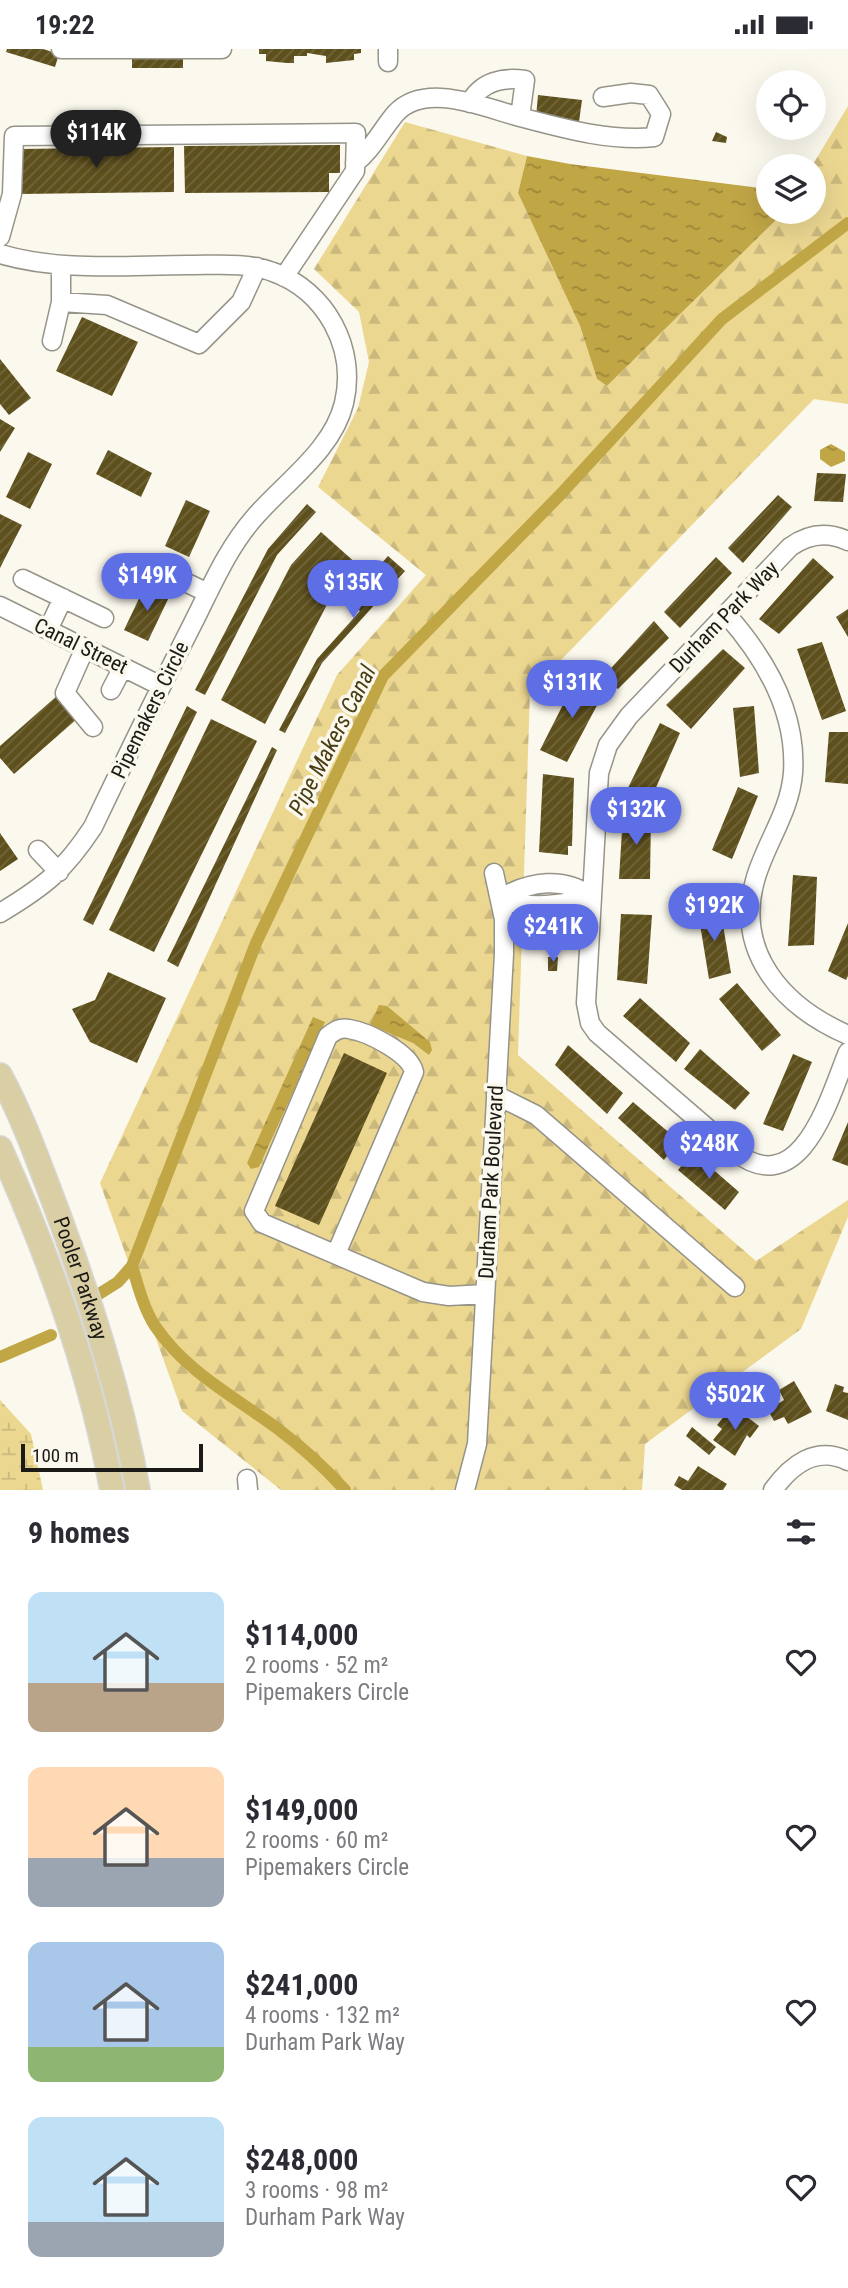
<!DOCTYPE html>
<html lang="en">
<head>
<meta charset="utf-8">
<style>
	body { margin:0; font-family:"Roboto Condensed",sans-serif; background:#f2f2f3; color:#2b2b33; height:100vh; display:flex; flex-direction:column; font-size:26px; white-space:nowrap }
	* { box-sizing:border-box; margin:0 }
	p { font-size:23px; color:#7c7c81 }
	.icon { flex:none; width:38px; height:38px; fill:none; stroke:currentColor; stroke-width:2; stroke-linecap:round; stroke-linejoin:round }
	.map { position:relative; height:1441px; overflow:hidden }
	.panel { display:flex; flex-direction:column; background:#fff; flex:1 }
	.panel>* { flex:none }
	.buttons { position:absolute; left:756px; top:21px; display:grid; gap:14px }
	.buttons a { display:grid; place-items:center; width:70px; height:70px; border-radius:50%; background:#fff; box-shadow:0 7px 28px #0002; font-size:35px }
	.scale { position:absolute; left:21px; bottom:18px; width:182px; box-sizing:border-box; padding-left:7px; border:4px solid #1b1a16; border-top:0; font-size:19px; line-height:24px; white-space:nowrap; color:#1b1a16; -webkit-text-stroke:5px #fbf8ed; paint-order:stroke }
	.price { position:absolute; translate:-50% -60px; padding:0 16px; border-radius:24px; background:#5e6fe6; color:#fff; font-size:23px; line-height:46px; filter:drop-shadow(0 2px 4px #0008) }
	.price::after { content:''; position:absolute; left:50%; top:42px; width:21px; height:16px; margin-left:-10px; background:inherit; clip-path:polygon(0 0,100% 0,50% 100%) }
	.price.selected { background:#222; color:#fff }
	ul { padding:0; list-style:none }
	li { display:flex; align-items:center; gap:21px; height:175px; padding:0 28px }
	li span { display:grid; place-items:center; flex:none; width:196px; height:140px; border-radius:14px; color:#555 }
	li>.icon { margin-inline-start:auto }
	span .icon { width:84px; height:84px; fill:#fffc; stroke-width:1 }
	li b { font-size:30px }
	h2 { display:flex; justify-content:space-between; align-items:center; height:84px; padding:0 28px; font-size:30px }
	.status { display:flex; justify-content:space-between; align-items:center; height:49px; padding:0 35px; background:#fff; direction:ltr }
	.status svg { height:19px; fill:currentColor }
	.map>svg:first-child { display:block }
</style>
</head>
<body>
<div class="status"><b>19:22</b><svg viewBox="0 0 49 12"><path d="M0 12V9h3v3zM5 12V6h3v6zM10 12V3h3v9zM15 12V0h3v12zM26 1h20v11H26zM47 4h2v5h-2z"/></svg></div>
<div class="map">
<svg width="848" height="1441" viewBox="0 0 848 1441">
	<defs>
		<pattern id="forest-firs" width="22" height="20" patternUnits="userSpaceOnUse" patternTransform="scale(1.75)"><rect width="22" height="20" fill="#ecd791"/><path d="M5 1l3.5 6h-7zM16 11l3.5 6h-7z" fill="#cab87c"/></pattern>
		<pattern id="wetland-marsh" width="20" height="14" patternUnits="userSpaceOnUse" patternTransform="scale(1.75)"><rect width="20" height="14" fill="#ecd791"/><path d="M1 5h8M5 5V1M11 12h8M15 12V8" fill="none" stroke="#cab87c"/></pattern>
		<pattern id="water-ripples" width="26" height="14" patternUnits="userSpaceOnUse" patternTransform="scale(1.75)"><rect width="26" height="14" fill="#c1a646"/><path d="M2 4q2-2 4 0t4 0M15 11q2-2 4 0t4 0" fill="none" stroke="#9c8639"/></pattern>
		<pattern id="building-hatch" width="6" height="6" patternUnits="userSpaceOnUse" patternTransform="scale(1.75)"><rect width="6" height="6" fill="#5e501d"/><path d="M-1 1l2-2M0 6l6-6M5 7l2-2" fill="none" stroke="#71653c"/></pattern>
	</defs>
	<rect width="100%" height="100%" fill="#fbf8ed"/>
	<path fill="url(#forest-firs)" d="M 848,57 L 848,355 L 814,350 L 530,643 L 518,1006 L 756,1212 L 848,1151 L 848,1168 L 801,1280 L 645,1395 L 642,1441 L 281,1441 L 182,1362 L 100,1134 L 337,626 L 426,526 L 318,438 L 358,359 L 369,313 L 359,263 L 314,220 L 405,73 L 527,107 L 518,144 L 580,277 L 597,330 L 607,337 L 784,163 L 814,163 L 812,117 Z"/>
	<path fill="url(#wetland-marsh)" d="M 0,1351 L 31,1385 L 43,1441 L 0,1441 Z"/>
	<path fill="url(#water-ripples)" d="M 527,107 L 570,115 L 768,140 L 768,163 L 784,163 L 607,337 L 597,330 L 580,277 L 518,144 Z
		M 831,395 L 845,403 L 845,412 L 831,418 L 820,410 L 820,401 Z
		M 379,956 L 387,957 L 430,993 L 432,1001 L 429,1006 L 413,994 L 370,976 Z
		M 313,968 L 325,973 L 259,1118 L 251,1120 L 247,1114 Z"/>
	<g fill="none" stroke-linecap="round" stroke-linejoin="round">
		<path stroke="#c1a646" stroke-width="12" d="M 132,1217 C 138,1237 144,1260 155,1277 C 186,1323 235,1348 278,1380 C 302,1398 325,1419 345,1441
			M 99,1245 L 118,1233 L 132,1217 L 256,894 L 383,627 L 559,447 L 722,270 L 848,174
			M 0,1308 L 51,1286"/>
	</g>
	<path fill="url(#building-hatch)" d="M 7,0 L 43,0 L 59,5 L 55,18 L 6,3 Z
		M 259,0 L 361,0 L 361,4 L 354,5 L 354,11 L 326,14 L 326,7 L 307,4 L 307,7 L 294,7 L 294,14 L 287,14 L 266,12 L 266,5 L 259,5 Z
		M 132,6 L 183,6 L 183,19 L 132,19 Z
		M 538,46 L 582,51 L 579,73 L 536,68 Z
		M 716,83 L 727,88 L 726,94 L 712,92 Z
		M 340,96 L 340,124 L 329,124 L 329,143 L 185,144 L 184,97 Z
		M 174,98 L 174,143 L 19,145 L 18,100 Z
		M 82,268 L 138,293 L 112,347 L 56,322 Z
		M 0,310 L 31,349 L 9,366 L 0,355 Z
		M 0,370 L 15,379 L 0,403 Z
		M 108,401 L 152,424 L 141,448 L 96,425 Z
		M 28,403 L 52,415 L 30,460 L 6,448 Z
		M 817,424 L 846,425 L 843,453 L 814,452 Z
		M 778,446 L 792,458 L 743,514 L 728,499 Z
		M 186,451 L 210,462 L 189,508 L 165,497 Z
		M 307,455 L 316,463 L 277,506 L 205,646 L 195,641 L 268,500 Z
		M 0,465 L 22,476 L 0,519 Z
		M 321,483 L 358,516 L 333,544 L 265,675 L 221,651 L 291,516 Z
		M 388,507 L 405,522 L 322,614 L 285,684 L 279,681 L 317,610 L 360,562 L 348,552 Z
		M 716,508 L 732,524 L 680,579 L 664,563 Z
		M 813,509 L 834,528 L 779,585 L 759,570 Z
		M 146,535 L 170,546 L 148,592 L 124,581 Z
		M 848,560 L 848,588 L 836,568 Z
		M 654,572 L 669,589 L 618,640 L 603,628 Z
		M 822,593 L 846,662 L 822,671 L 797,600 Z
		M 723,600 L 745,619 L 691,680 L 666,656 Z
		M 577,628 L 603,645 L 567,713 L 540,701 Z
		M 58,646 L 78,669 L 14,725 L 0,709 L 0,697 Z
		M 187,657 L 197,663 L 93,876 L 83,871 Z
		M 754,657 L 759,724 L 740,728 L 733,659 Z
		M 211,670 L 257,692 L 154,903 L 109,881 Z
		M 660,674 L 680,684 L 654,743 L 651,742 L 644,755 L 625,745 Z
		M 829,683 L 848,683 L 848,735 L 825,733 Z
		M 272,698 L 277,701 L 178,918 L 167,912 Z
		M 543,725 L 574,729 L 572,797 L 568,797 L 568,806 L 539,803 Z
		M 738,738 L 758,747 L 732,810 L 712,801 Z
		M 651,764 L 650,830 L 619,830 L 623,765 Z
		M 0,784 L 18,810 L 0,822 Z
		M 793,826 L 817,828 L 814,896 L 788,897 Z
		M 720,858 L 731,924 L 709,930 L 698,863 Z
		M 621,865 L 652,866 L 647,935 L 617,931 Z
		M 848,874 L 848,927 L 846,931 L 828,922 Z
		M 548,908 L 558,908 L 557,922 L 548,922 Z
		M 108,923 L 166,949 L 137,1014 L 90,993 L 72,960 L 95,951 Z
		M 737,934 L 781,986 L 762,1002 L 719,950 Z
		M 640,949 L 690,994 L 676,1013 L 623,967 Z
		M 568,996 L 623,1044 L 607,1065 L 555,1016 Z
		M 700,1000 L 750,1044 L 735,1061 L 684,1020 Z
		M 344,1004 L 387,1024 L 319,1176 L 275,1157 Z
		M 793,1005 L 812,1013 L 783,1082 L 763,1075 Z
		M 633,1053 L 679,1092 L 664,1111 L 618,1069 Z
		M 848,1073 L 848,1117 L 832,1111 Z
		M 693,1103 L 739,1143 L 725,1161 L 678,1121 Z
		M 794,1332 L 812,1363 L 788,1375 L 784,1368 L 774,1372 L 768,1361 L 784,1351 L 779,1341 Z
		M 835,1335 L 844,1338 L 843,1343 L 848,1344 L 848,1371 L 826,1362 Z
		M 738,1361 L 759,1377 L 750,1389 L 747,1386 L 735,1407 L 713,1391 L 722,1380 L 717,1376 L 726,1365 L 732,1369 Z
		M 692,1378 L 716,1398 L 709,1406 L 686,1387 Z
		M 698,1417 L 727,1435 L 723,1441 L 682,1441 L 674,1436 L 679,1427 L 688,1432 Z"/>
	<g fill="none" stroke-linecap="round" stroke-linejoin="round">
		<defs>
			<path id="minor" d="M 61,0 L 222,0
				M 388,13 L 388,0
				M 520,68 C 562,79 611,93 654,88 L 661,65 L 649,46 L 631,44 L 603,48
				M 355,114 C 372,101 382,80 396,64 C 426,32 485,59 520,68 L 525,31 C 503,28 481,32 470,54
				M 0,188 L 12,145 L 14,87 L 356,84 L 355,122 L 284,228
				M 0,205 C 61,223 126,216 189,216 C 216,216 247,213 273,223 C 326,242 357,299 344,354 C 333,401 284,434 254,469 C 226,501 210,541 191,578 C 157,645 125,711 93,778 C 64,822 45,837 0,864
				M 61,216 L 61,253 L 107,256 L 199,295 L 241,253 L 257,218
				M 52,292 L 61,253
				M 848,492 C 827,482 808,485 790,498 L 629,667 L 608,696 L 599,724 L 586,954 L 590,974 L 597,984 L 735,1103 C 802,1154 830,1046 848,1003
				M 23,530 L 104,569
				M 183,532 L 208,544
				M 0,557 L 161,637
				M 727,566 C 765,609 797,663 793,724 C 790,762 767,792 756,828 C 733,904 784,958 848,986
				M 48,581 L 63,549
				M 85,599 L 65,644 L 93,678
				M 111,641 L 123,618
				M 38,801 L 59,823
				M 501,849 C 530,832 564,827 592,848
				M 501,849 C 527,861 564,856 592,848
				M 496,1046 L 536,1066 L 735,1238
				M 336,1205 L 414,1023 C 410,1004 368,983 349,980 C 340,978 335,982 328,987 L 254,1162 L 262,1174 L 423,1243 L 449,1247 L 485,1245
				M 247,1430 L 248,1441
				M 465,1441 L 477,1395 L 504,905 L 504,870 L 494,824
				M 773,1441 C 791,1416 816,1396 848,1412"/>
			<g id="major">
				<path id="s1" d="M 0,1026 C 24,1070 40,1117 58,1164 C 91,1254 121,1346 138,1441"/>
				<path d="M 0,1099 C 50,1209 90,1322 112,1441"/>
			</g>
		</defs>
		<use href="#minor" stroke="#969389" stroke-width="21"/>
		<use href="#major" stroke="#d6d6d5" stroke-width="26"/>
		<use href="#minor" stroke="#fff" stroke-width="18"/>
		<use href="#major" stroke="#dacea4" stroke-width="23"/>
	</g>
	<g text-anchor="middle" stroke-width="7" stroke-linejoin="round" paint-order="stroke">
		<g font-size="21" fill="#1b1a16" stroke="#fbf8ed">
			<text transform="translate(724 568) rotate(-46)" y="7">Durham Park Way</text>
			<text transform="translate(81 597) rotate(26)" y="7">Canal Street</text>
			<text transform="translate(150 661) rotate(-64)" y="7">Pipemakers Circle</text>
			<text transform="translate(491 1133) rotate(-87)" y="7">Durham Park Boulevard</text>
			<text dy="7" stroke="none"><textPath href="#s1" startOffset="219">Pooler Parkway</textPath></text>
		</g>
		<g font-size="23" font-style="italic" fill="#473c13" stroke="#fbf8ed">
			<text transform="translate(332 691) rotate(-63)" y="8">Pipe Makers Canal</text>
		</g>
	</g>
</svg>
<div class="buttons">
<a><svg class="icon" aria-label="locate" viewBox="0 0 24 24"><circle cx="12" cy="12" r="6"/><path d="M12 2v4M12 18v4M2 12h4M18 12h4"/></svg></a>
<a><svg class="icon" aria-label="layers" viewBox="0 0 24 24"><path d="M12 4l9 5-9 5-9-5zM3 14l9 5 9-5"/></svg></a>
</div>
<div class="scale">100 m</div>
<b class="price selected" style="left:96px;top:121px">$114K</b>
<b class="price" style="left:147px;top:564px">$149K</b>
<b class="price" style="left:353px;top:571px">$135K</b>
<b class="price" style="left:572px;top:671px">$131K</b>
<b class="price" style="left:636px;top:798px">$132K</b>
<b class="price" style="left:714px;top:894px">$192K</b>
<b class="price" style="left:553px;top:915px">$241K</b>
<b class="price" style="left:709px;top:1132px">$248K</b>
<b class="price" style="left:735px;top:1383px">$502K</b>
</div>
<section class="panel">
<h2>9 homes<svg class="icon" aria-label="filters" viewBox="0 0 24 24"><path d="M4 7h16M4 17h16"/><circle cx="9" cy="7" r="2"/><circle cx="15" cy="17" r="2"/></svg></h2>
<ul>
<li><span style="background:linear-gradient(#bfe0f5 65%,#b9a48a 0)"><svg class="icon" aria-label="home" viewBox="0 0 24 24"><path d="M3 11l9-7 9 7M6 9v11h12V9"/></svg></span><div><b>$114,000</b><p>2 rooms · 52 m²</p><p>Pipemakers Circle</p></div><svg class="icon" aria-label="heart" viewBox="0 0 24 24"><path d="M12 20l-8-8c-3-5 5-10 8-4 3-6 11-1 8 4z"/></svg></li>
<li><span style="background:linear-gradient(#ffd9b3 65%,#9aa5b1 0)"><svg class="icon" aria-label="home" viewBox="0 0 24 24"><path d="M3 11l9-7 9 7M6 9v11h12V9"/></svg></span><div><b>$149,000</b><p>2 rooms · 60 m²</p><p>Pipemakers Circle</p></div><svg class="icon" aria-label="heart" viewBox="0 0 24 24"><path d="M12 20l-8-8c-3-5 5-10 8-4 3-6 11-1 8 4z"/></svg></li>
<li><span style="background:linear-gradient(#a9c7e8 75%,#8fb573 0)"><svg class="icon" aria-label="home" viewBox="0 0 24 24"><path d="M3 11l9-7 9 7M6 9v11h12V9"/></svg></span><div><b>$241,000</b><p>4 rooms · 132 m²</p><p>Durham Park Way</p></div><svg class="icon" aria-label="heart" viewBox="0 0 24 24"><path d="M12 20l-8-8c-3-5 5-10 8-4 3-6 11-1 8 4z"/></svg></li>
<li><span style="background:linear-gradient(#bfe0f5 75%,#9aa5b1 0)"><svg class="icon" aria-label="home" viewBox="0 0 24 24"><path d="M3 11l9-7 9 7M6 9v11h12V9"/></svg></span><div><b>$248,000</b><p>3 rooms · 98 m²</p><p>Durham Park Way</p></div><svg class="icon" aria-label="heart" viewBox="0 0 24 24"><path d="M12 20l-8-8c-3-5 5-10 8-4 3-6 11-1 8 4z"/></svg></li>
</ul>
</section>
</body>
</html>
